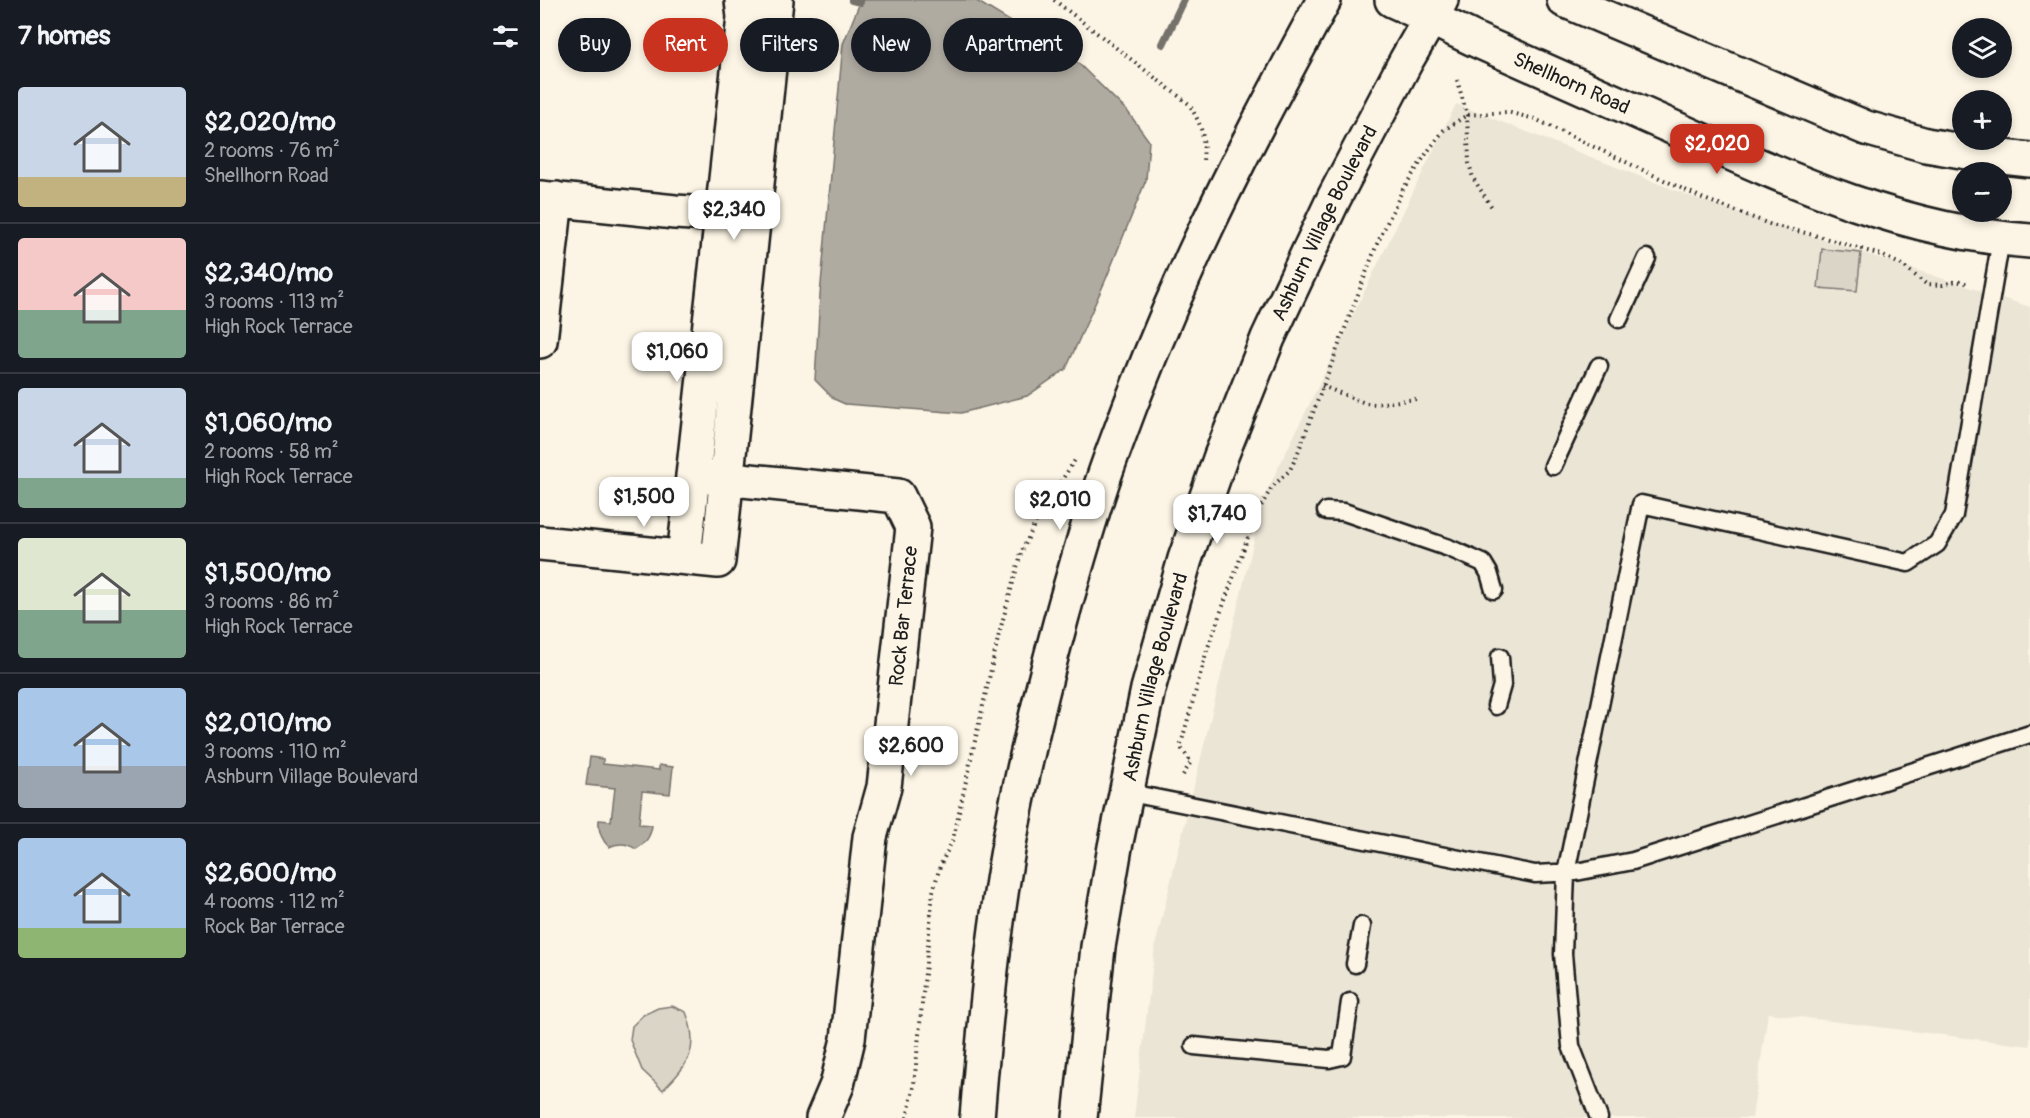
<!DOCTYPE html>
<html lang="en">
<head>
<meta charset="utf-8">
<style>
	body { margin:0; font-family:Pangolin,sans-serif; background:#242831; color:#f1f3f6; height:100vh; display:flex; flex-direction:column; font-size:22px; white-space:nowrap }
	* { box-sizing:border-box; margin:0 }
	p { font-size:20px; color:#9ea1a6 }
	.icon { flex:none; width:33px; height:33px; fill:none; stroke:currentColor; stroke-width:2; stroke-linecap:round; stroke-linejoin:round }
	.map { position:relative; flex:1; overflow:hidden }
	.side { display:flex; flex-direction:column; background:#171b24; width:540px }
	.side>* { flex:none }
	.top-card { position:absolute; left:18px; top:18px; width:570px; height:54px; display:flex; gap:12px }
	.controls { position:absolute; left:1412px; top:18px; display:grid; gap:12px }
	.controls a { display:grid; place-items:center; width:60px; height:60px; border-radius:50%; background:#171b24; box-shadow:0 3px 9px #0003; font-size:30px }
	.price { position:absolute; translate:-50% -51px; padding:0 14px; border-radius:12px; background:#fff; color:#222; font-size:20px; line-height:39px; filter:drop-shadow(0 2px 3px #0008) }
	.price::after { content:''; position:absolute; left:50%; top:36px; width:18px; height:14px; margin-left:-9px; background:inherit; clip-path:polygon(0 0,100% 0,50% 100%) }
	.price.on { background:#c8321e; color:#fff }
	ul { padding:0; list-style:none }
	li { display:flex; align-items:center; gap:18px; height:150px; padding:0 18px }
	li+li { border-top:2px solid #363941 }
	li span { display:grid; place-items:center; flex:none; width:168px; height:120px; border-radius:6px; color:#555 }
	li>.icon { margin-inline-start:auto }
	span .icon { width:72px; height:72px; fill:#fffc; stroke-width:1 }
	li b { font-size:26px }
	h2 { display:flex; justify-content:space-between; align-items:center; height:72px; padding:0 18px; font-size:26px }
	.tag { padding:0 21px; border-radius:27px; background:#171b24; box-shadow:0 3px 9px #0003; font-size:21px; line-height:54px }
	.tag.on { background:#c8321e; color:#fff }
	main { display:flex; flex:1; min-height:0 }
	.map>svg:first-child { display:block }
</style>
</head>
<body>
<main>
<section class="side">
<h2>7 homes<svg class="icon" aria-label="filters" viewBox="0 0 24 24"><path d="M4 7h16M4 17h16"/><circle cx="9" cy="7" r="2"/><circle cx="15" cy="17" r="2"/></svg></h2>
<ul>
<li><span style="background:linear-gradient(#c9d6e8 75%,#c2b280 0)"><svg class="icon" aria-label="home" viewBox="0 0 24 24"><path d="M3 11l9-7 9 7M6 9v11h12V9"/></svg></span><div><b>$2,020/mo</b><p>2 rooms · 76 m²</p><p>Shellhorn Road</p></div></li>
<li><span style="background:linear-gradient(#f6c9c9 60%,#7fa58c 0)"><svg class="icon" aria-label="home" viewBox="0 0 24 24"><path d="M3 11l9-7 9 7M6 9v11h12V9"/></svg></span><div><b>$2,340/mo</b><p>3 rooms · 113 m²</p><p>High Rock Terrace</p></div></li>
<li><span style="background:linear-gradient(#c9d6e8 75%,#7fa58c 0)"><svg class="icon" aria-label="home" viewBox="0 0 24 24"><path d="M3 11l9-7 9 7M6 9v11h12V9"/></svg></span><div><b>$1,060/mo</b><p>2 rooms · 58 m²</p><p>High Rock Terrace</p></div></li>
<li><span style="background:linear-gradient(#dfe7d0 60%,#7fa58c 0)"><svg class="icon" aria-label="home" viewBox="0 0 24 24"><path d="M3 11l9-7 9 7M6 9v11h12V9"/></svg></span><div><b>$1,500/mo</b><p>3 rooms · 86 m²</p><p>High Rock Terrace</p></div></li>
<li><span style="background:linear-gradient(#a9c7e8 65%,#9aa5b1 0)"><svg class="icon" aria-label="home" viewBox="0 0 24 24"><path d="M3 11l9-7 9 7M6 9v11h12V9"/></svg></span><div><b>$2,010/mo</b><p>3 rooms · 110 m²</p><p>Ashburn Village Boulevard</p></div></li>
<li><span style="background:linear-gradient(#a9c7e8 75%,#8fb573 0)"><svg class="icon" aria-label="home" viewBox="0 0 24 24"><path d="M3 11l9-7 9 7M6 9v11h12V9"/></svg></span><div><b>$2,600/mo</b><p>4 rooms · 112 m²</p><p>Rock Bar Terrace</p></div></li>
</ul>
</section>
<div class="map">
<svg width="1490" height="1118" viewBox="0 0 1490 1118">
	<rect width="100%" height="100%" fill="#fcf5e5"/>
	<filter id="ink" filterUnits="userSpaceOnUse"><feTurbulence type="fractalNoise" baseFrequency=".0167" numOctaves="2"/><feDisplacementMap in="SourceGraphic" scale="12" xChannelSelector="R" yChannelSelector="G"/><feConvolveMatrix kernelMatrix="1 2 1 2 8 2 1 2 1" color-interpolation-filters="sRGB"/></filter>
	<g filter="url(#ink)">
		<path fill="#ebe5d6" d="M 916,104 L 1155,198 L 1490,307 L 1490,1046 L 1228,1013 L 1212,1118 L 594,1118 L 615,946 L 725,495 Z"/>
		<path fill="#dbd5c8" stroke="#7c7872" stroke-width="1.5" d="M 1282,249 L 1321,253 L 1317,291 L 1278,288 Z
			M 132,1006 L 146,1012 C 160,1049 149,1064 123,1090 L 102,1070 L 90,1040 L 92,1026 L 103,1015 L 118,1008 Z"/>
		<path fill="#b0aba1" stroke="#75726c" stroke-width="1.5" d="M 321,0 L 435,0 L 537,62 L 588,112 L 609,141 L 606,180 L 566,279 L 526,369 L 487,396 L 421,413 L 305,404 L 294,399 L 275,380 L 280,295 L 303,44 Z
			M 50,757 L 63,759 L 63,764 L 119,770 L 119,765 L 133,767 L 130,794 L 102,791 L 99,824 L 112,825 C 111,836 105,844 96,849 C 87,843 79,842 69,847 C 61,839 58,831 59,820 L 71,821 L 75,788 L 46,785 Z"/>
		<g fill="none" stroke-linecap="round" stroke-linejoin="round">
			<path stroke="#75726c" stroke-width="8" d="M 312,0 L 320,2
				M 623,44 L 644,0"/>
			<defs>
				<path id="service" d="M 1079,319 L 1107,258
					M 1013,466 L 1059,366
					M 786,511 L 804,512 L 909,548 L 943,563 L 949,573 L 954,590
					M 956,706 L 962,685 L 960,657
					M 585,792 L 995,874 L 1036,872 L 1093,861 L 1490,734
					M 815,964 L 822,926
					M 654,1046 L 789,1059 L 802,1056 L 810,1002
					M 1059,1118 L 1031,1046 L 1023,954 L 1026,873 L 1101,504 L 1368,563 L 1397,544 L 1414,515 L 1461,239"/>
				<path id="minor" d="M 0,198 L 135,212 L 202,216
					M 0,341 L 16,199
					M 153,475 L 358,496 L 373,527 L 344,787 L 330,837 L 308,1039 L 297,1085 L 283,1118
					M 0,543 L 178,561 L 236,0
					M 144,557 L 204,17 L 202,0"/>
				<g id="secondary">
					<path id="s1" d="M 852,0 C 881,13 909,27 938,41 C 1005,71 1073,101 1141,131 C 1254,182 1365,232 1490,241"/>
					<path d="M 1024,0 L 1326,128 L 1386,145 L 1445,155 L 1490,160"/>
					<path d="M 437,1118 C 446,1006 457,893 481,783 C 493,727 507,671 522,616 C 537,562 552,509 571,457 C 596,388 624,320 654,254 C 694,167 739,83 784,0"/>
					<path id="s2" d="M 540,1118 L 558,947 L 575,847 L 608,689 L 645,559 L 681,456 L 728,338 L 794,198 L 866,61 L 901,0"/>
				</g>
			</defs>
			<use href="#service" stroke="#1c1c1c" stroke-width="21"/>
			<use href="#minor" stroke="#1c1c1c" stroke-width="38"/>
			<use href="#secondary" stroke="#1c1c1c" stroke-width="38"/>
			<path stroke="#1c1c1c" stroke-width="4" stroke-dasharray="1.5 4.5" stroke-linecap="butt" d="M 514,0 L 649,104 C 662,126 665,135 663,161
				M 917,80 L 927,115 L 929,163 L 933,178 L 953,209
				M 782,386 L 825,403 L 835,404 L 876,399
				M 643,775 L 651,762 L 642,749 L 641,744 L 667,650 L 716,515 L 732,487 L 750,470 L 757,455 L 837,244 L 863,189 L 888,151 L 904,130 L 927,115 L 967,112 L 995,119 L 1162,198 L 1232,225 L 1278,236 L 1341,255 L 1362,265 L 1386,284 L 1403,285 L 1416,281 L 1430,284
				M 367,1118 L 374,1085 L 393,892 L 400,866 L 413,839 L 459,634 L 481,553 L 500,513 L 537,457"/>
			<use href="#service" stroke="#fcf5e5" stroke-width="16"/>
			<use href="#minor" stroke="#fcf5e5" stroke-width="33"/>
			<use href="#secondary" stroke="#fcf5e5" stroke-width="33"/>
		</g>
	</g>
	<g text-anchor="middle" stroke-width="4.5" stroke-linejoin="round" paint-order="stroke">
		<g font-size="20" fill="#1c1c1c" stroke="#fcf5e5">
			<text dy="7" stroke="none"><textPath href="#s1" startOffset="198">Shellhorn Road</textPath></text>
			<text dy="7" stroke="none"><textPath href="#s2" startOffset="934">Ashburn Village Boulevard</textPath></text>
			<text transform="translate(363 616) rotate(-84)" y="7">Rock Bar Terrace</text>
			<text dy="7" stroke="none"><textPath href="#s2" startOffset="448">Ashburn Village Boulevard</textPath></text>
		</g>
	</g>
</svg>
<div class="controls">
<a><svg class="icon" aria-label="layers" viewBox="0 0 24 24"><path d="M12 4l9 5-9 5-9-5zM3 14l9 5 9-5"/></svg></a>
<a>+</a>
<a>−</a>
</div>
<b class="price on" style="left:1177px;top:175px">$2,020</b>
<b class="price" style="left:194px;top:241px">$2,340</b>
<b class="price" style="left:137px;top:383px">$1,060</b>
<b class="price" style="left:104px;top:528px">$1,500</b>
<b class="price" style="left:520px;top:531px">$2,010</b>
<b class="price" style="left:677px;top:545px">$1,740</b>
<b class="price" style="left:371px;top:777px">$2,600</b>
<div class="top-card">
<a class="tag">Buy</a>
<a class="tag on">Rent</a>
<a class="tag">Filters</a>
<a class="tag">New</a>
<a class="tag">Apartment</a>
</div>
</div>
</main>
</body>
</html>
